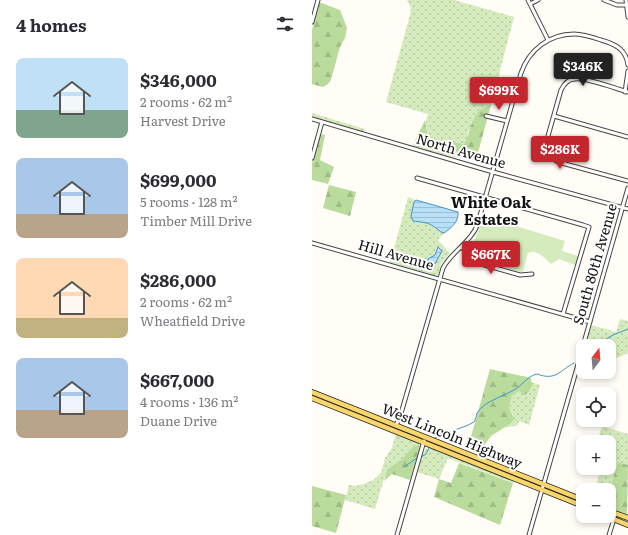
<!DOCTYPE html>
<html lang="en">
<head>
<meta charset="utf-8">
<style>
	body { margin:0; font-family:Literata,serif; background:#f7f7f7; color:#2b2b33; height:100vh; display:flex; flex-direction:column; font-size:15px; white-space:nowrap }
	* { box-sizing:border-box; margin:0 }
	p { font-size:13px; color:#7c7c81 }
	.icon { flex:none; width:22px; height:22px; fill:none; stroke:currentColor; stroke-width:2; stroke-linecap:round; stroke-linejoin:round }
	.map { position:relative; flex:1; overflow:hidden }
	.sheet { display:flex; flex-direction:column; background:#fff; width:312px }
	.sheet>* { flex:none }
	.needle { width:26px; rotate:16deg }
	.fabs { position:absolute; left:264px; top:339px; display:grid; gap:8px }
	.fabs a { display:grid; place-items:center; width:40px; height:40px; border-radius:8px; background:#fff; box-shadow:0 2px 6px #0003; font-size:20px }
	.price { position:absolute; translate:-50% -34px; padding:0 9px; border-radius:4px; background:#c4262e; color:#fff; font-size:13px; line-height:26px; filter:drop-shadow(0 1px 2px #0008) }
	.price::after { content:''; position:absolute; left:50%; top:24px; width:12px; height:9px; margin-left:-6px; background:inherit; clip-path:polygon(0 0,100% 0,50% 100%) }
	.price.active { background:#222; color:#fff }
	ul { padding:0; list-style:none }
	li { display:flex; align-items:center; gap:12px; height:100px; padding:0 16px }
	li span { display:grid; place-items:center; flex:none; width:112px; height:80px; border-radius:8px; color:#555 }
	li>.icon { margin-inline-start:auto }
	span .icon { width:48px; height:48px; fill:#fffc; stroke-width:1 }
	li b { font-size:17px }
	h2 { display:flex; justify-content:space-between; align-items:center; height:48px; padding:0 16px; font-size:17px }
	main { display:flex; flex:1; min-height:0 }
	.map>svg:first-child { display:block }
</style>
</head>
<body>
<main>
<section class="sheet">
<h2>4 homes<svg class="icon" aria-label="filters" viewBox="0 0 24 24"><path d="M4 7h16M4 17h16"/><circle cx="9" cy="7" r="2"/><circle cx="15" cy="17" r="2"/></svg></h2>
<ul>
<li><span style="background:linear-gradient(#bfe0f5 65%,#7fa58c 0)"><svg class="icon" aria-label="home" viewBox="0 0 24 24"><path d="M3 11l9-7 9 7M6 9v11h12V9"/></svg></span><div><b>$346,000</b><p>2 rooms · 62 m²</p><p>Harvest Drive</p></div></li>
<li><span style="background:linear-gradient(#a9c7e8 70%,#b9a48a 0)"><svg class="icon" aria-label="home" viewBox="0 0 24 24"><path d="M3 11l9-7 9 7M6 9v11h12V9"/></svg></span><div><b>$699,000</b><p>5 rooms · 128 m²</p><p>Timber Mill Drive</p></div></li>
<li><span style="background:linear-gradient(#ffd9b3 75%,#c2b280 0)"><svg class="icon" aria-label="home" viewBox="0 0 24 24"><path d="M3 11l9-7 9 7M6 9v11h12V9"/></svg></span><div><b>$286,000</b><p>2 rooms · 62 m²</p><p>Wheatfield Drive</p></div></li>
<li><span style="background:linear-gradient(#a9c7e8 65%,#b9a48a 0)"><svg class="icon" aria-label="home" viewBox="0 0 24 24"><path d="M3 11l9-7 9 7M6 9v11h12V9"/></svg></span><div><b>$667,000</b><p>4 rooms · 136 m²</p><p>Duane Drive</p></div></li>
</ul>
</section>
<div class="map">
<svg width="316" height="535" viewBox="0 0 316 535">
	<defs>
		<pattern id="grass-dots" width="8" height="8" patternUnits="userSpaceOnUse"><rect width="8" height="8" fill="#d5ebbd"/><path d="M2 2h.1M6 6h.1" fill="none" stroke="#b6c8a1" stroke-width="1.8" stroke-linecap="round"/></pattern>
		<pattern id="forest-firs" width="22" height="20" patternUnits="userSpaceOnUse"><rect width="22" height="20" fill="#b9dc9c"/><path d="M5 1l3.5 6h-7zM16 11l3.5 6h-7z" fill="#9ebc85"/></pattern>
		<pattern id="water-rules" width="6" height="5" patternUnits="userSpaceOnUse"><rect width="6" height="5" fill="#b9e0f7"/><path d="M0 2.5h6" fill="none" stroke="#9ebfd3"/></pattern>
	</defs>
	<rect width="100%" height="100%" fill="#fffdf5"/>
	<path fill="url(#grass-dots)" d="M 95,0 L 142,0 L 202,17 L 179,105 L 172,107 L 156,132 L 155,139 L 152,144 L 125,139 L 116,135 C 113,127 113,121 116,114 L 74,102 L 98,15 L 99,8 Z
		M 0,113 L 53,129 L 52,132 L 0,118 Z
		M 102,143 L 164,160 L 133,156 L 100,147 Z
		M 96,197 L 104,200 L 102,202 L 102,221 C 108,222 115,222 121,226 C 125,228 127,232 132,233 L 126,240 L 138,253 L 129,264 L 126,275 L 123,276 L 78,263 Z
		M 308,319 L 316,321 L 316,353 L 305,358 L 297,355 L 297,346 L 273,346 L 279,325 L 304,332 Z
		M 222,383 L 228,385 L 217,425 L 207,421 L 206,425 L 192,428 L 198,424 L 201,415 L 197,407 L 200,395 L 208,391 L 217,393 Z
		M 290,426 L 316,434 L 316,465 L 306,462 L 297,492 L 297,490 L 283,490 L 289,468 L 297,468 L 297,442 L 285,442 Z
		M 84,433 L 103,441 L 107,444 L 100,448 L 90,459 L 75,469 L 63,509 L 33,500 L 37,485 L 44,486 L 52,484 L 61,480 L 69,473 L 73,458 L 80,448 Z
		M 120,448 L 202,481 L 201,483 L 136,458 L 127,479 L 105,472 L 111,453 L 114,449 Z"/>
	<path fill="url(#forest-firs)" d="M 7,2 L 28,10 L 35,28 L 33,38 L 28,47 L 19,80 L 16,84 L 11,87 L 0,84 L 0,30 Z
		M 179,105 L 164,160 L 102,143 L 113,120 L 114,129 L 116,135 L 125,139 L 152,144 C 161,129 158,110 179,105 Z
		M 8,134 L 13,135 L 8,160 L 22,167 L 16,184 L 0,180 L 0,163 Z
		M 17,185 L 44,192 L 38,216 L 11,208 Z
		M 178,369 L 219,378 L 219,382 L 222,383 L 217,392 L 212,395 L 208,391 L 200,395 L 197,407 L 202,419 L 198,424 L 179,436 L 171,447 L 163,444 L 158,440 Z
		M 107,444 L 108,447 L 98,480 L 80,474 L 72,481 L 75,469 L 90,459 L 100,448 Z
		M 306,462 L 316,465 L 315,515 L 297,507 L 297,492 Z
		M 147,463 L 201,483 L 188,525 L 122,497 L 127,479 L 139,483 Z
		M 0,486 L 34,495 L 24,533 L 0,526 Z"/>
	<path fill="#d5ebbd" d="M 172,216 L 253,241 L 250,251 L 266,256 L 263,265 L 247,259 L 239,264 C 233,258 225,249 216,253 L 211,272 L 208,272 C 189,266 167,264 154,247 L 163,239 Z"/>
	<path fill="url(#water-rules)" stroke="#3f96cf" d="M 104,200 L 146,212 C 147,222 139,228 132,233 C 127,232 125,228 121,226 C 115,222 108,222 101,221 L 99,216 L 102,202 Z
		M 126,247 L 130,251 L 123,264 L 116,263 L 116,259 L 123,255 Z"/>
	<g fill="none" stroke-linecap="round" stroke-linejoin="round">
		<path stroke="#3f96cf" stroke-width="1" d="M 282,346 L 301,335 L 316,329
			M 269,361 L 271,359
			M 137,432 L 154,426 L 162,422 C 164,419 164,416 165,413 C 173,400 194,396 205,388 C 212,383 216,376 225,374 C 244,381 247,371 262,363
			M 123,438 L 133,433
			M 109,457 L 114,454 L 117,448
			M 92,467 L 105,458"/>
		<defs>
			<path id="minor" d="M 216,0 L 236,40
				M 292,0 L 305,5 L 316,5
				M 314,0 L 316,17
				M 218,4 L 226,0
				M 0,22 L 6,0
				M 313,92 L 316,71
				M 316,92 C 305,89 273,77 263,79 C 256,79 252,84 249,90 L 234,143 C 234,152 238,157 246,162 L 316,181
				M 174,116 L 195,121
				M 242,116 L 316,137
				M 0,119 L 181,172 L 316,209
				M 0,158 L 10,122
				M 105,178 L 271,225 L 277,227 L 251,314
				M 0,243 L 278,322
				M 149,247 L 162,259 L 169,264 L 208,275 L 220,274
				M 271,346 L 316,188
				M 84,425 L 88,417 L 131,268 C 140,251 158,243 165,226 L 209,73 C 217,50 237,34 262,34 C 271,34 280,37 289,40 C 303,44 314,49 316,65
				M 85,535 L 112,441
				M 217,535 L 271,347
				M 297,535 L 302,519"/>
			<path id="primary" d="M 0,392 L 271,500
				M 0,398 L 271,506
				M 297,511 L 316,518
				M 294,516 L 316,525"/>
		</defs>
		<use href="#minor" stroke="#444" stroke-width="5"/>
		<use href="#primary" stroke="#222" stroke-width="6"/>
		<use href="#minor" stroke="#fff" stroke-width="3"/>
		<use href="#primary" stroke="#f9d66b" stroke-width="4.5"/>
	</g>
	<g text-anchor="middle" stroke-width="4" stroke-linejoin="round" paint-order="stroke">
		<g font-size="14" fill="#111" stroke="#fff">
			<text transform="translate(149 151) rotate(16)" y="5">North Avenue</text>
			<text transform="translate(84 255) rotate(16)" y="5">Hill Avenue</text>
			<text transform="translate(283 264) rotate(-74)" y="5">South 80th Avenue</text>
			<text transform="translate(140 436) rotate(22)" y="5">West Lincoln Highway</text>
		</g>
		<g font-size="15" font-weight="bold" fill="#111" stroke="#fff">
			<text x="179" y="208">White Oak<tspan x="179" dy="17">Estates</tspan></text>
		</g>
	</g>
</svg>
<div class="fabs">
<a><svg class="needle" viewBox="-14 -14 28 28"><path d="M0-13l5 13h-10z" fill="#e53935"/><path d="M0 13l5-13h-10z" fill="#7c7c81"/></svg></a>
<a><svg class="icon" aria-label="locate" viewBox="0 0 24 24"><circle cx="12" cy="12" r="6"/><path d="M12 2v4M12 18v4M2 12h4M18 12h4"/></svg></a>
<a>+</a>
<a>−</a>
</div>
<b class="price active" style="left:271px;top:87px">$346K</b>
<b class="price" style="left:187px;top:111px">$699K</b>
<b class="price" style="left:248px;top:170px">$286K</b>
<b class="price" style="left:179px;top:275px">$667K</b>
</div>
</main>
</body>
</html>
